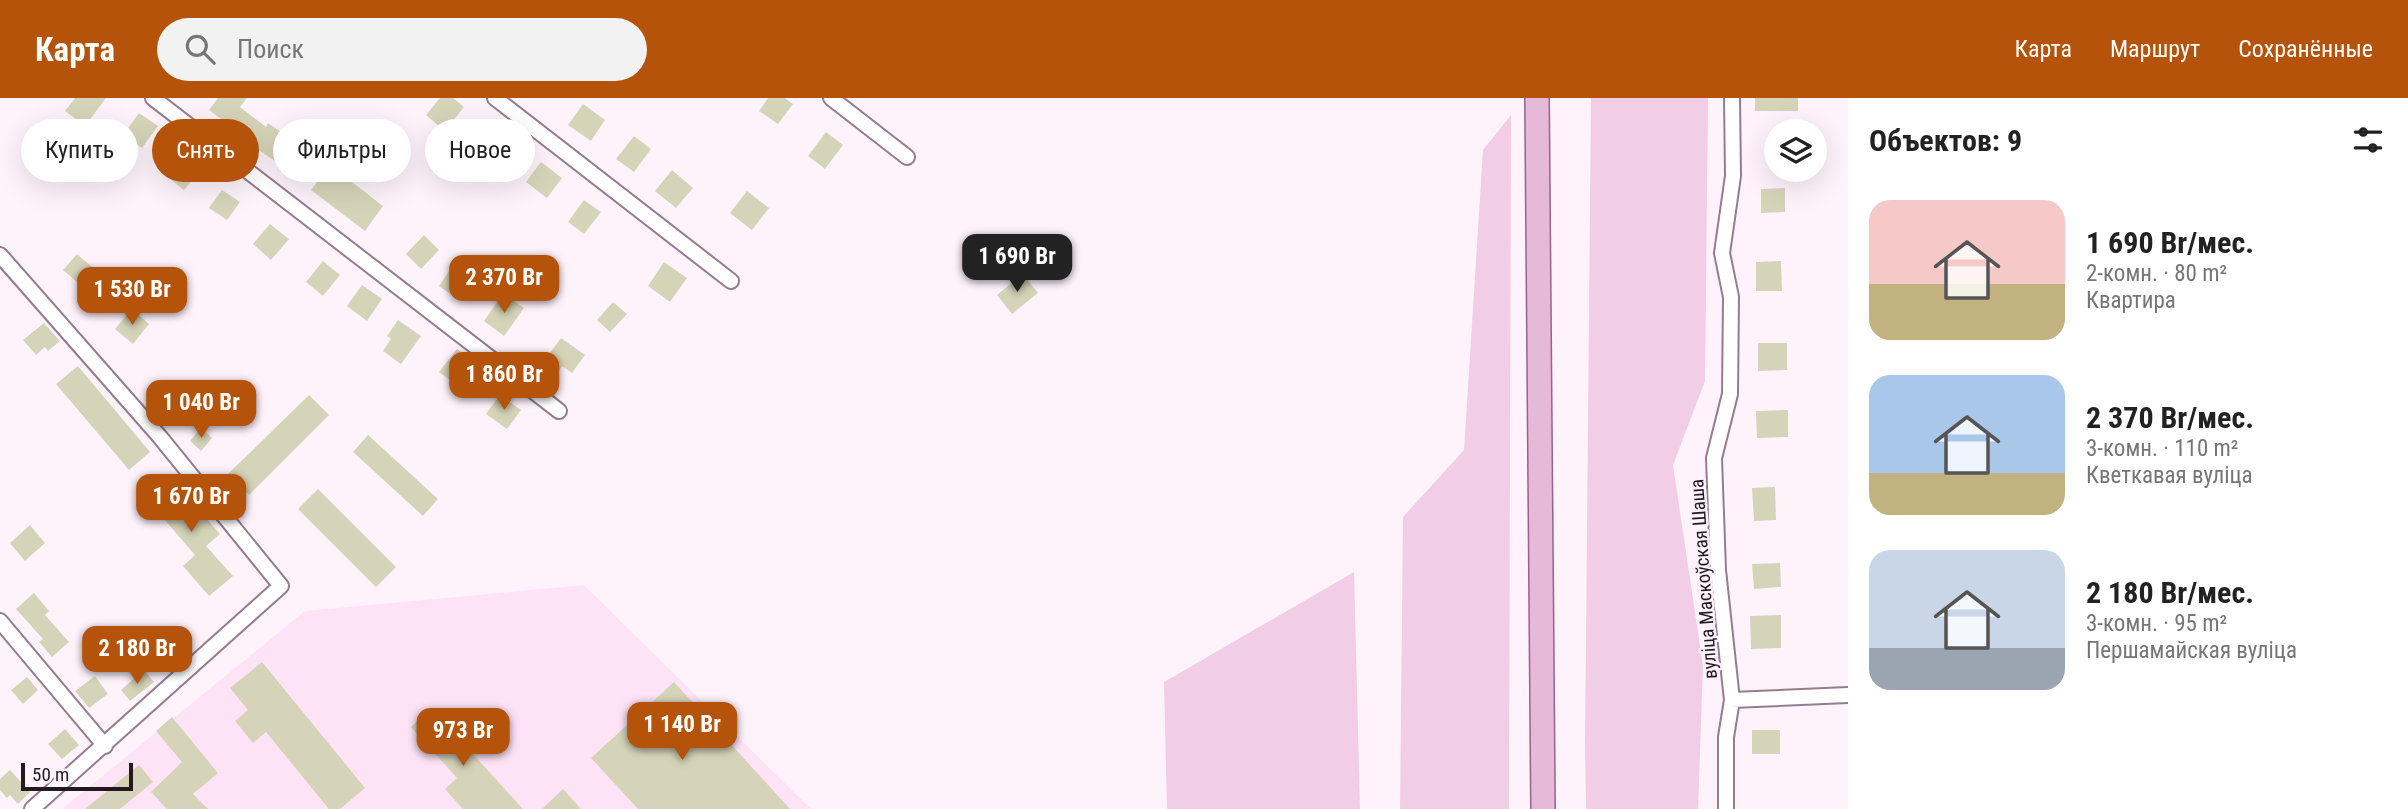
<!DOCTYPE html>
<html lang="ru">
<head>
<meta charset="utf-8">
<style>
	body { margin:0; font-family:"Roboto Condensed",sans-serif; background:#f2f2f2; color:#222; height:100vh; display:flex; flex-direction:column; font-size:26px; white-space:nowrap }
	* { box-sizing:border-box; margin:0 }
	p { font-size:23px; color:#767676 }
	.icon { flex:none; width:38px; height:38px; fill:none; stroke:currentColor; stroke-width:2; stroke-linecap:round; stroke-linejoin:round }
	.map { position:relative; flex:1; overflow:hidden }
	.sheet { display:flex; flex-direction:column; background:#fff; width:560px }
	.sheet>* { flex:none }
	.hud { position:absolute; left:21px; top:21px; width:665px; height:63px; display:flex; gap:14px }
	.tools { position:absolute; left:1764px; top:21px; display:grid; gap:14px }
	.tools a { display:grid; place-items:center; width:63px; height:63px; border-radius:50%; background:#fff; box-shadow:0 7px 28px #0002; font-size:35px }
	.scale { position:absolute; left:21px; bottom:18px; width:112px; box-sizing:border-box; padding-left:7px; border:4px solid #231a20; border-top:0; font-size:19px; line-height:24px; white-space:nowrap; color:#231a20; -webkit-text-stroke:5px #fef3fb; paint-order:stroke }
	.price { position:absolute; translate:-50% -60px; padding:0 16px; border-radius:14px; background:#b45309; color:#fff; font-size:23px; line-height:46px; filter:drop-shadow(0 2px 4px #0008) }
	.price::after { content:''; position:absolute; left:50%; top:42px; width:21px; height:16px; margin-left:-10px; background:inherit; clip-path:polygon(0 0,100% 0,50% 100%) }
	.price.active { background:#222; color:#fff }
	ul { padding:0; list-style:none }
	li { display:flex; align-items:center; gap:21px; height:175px; padding:0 21px }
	li span { display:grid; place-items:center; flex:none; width:196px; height:140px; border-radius:21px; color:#555 }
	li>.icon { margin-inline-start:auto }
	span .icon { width:84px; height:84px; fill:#fffc; stroke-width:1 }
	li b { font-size:30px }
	h2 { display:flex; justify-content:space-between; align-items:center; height:84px; padding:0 21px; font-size:30px }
	.pill { padding:0 24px; border-radius:32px; background:#fff; box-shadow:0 7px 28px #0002; font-size:24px; line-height:63px }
	.pill.active { background:#b45309; color:#fff }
	header { display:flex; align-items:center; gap:42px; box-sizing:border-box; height:98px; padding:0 35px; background:#b45309; color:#fff }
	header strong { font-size:33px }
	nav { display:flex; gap:38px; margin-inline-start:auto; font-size:24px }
	.search { width:490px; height:63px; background:#f2f2f2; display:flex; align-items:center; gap:18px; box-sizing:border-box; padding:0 24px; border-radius:38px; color:#767676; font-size:26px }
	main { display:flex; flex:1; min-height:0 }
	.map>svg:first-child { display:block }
</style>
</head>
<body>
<header>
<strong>Карта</strong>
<div class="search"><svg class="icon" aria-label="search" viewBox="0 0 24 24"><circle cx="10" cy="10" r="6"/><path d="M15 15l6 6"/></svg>Поиск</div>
<nav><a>Карта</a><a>Маршрут</a><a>Сохранённые</a></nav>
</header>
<main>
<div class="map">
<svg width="1848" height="711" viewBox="0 0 1848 711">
	<rect width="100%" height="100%" fill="#fef3fb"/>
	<path fill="#fee3f6" d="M 584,487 L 811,711 L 62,711 L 305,513 Z"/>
	<path fill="#f1cee6" d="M 1591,0 L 1708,0 L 1705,283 L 1673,367 L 1703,568 L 1698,711 L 1586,711 L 1585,646 Z
		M 1511,17 L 1509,711 L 1400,711 L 1403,419 L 1464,352 L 1483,52 Z
		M 1354,474 L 1360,711 L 1167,711 L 1164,584 Z"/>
	<path fill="#d6d4b8" d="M 75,0 L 106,0 L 85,28 L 65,13 Z
		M 218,0 L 247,0 L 240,9 L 266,29 L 268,25 L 284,36 L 280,42 L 286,46 L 275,63 L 253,48 L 257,42 L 231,22 L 228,26 L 209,12 Z
		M 440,0 L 453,0 L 464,9 L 445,33 L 426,17 Z
		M 768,0 L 785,0 L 793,6 L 778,26 L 759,13 Z
		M 1755,0 L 1798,0 L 1798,13 L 1755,13 Z
		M 583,6 L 605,22 L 591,43 L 568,27 Z
		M 139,15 L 158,28 L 142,50 L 123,37 Z
		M 486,23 L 507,39 L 491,58 L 471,42 Z
		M 826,34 L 843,47 L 825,71 L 808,58 Z
		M 634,38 L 651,51 L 634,74 L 616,61 Z
		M 189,59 L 202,70 L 184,92 L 170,81 Z
		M 541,64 L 562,80 L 547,100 L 526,84 Z
		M 330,67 L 383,108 L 365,133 L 311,92 Z
		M 672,72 L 693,90 L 676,110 L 655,93 Z
		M 1785,90 L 1785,114 L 1761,115 L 1761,91 Z
		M 222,92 L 240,104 L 227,122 L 209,110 Z
		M 747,93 L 769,110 L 752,132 L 730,115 Z
		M 584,102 L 601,114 L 584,136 L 568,124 Z
		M 270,126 L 289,141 L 271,162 L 253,146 Z
		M 424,137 L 439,152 L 421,171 L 406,156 Z
		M 77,156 L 92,169 L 78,185 L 63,172 Z
		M 323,163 L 340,177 L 323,198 L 306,184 Z
		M 1781,163 L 1782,193 L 1756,193 L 1756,164 Z
		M 664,164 L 687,180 L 670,204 L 648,188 Z
		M 451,170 L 469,182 L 456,200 L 439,188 Z
		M 1023,176 L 1038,195 L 1012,216 L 997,197 Z
		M 362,187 L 382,201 L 367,223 L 347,208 Z
		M 503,196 L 524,210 L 504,238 L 484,223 Z
		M 613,204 L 627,216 L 610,234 L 597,222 Z
		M 132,211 L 149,226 L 133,246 L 115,231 Z
		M 398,222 L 421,238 L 401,266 L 383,253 L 391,241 L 387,238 Z
		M 44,225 L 60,243 L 48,253 L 45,249 L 36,257 L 23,242 Z
		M 561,240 L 585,257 L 572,275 L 562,268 L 559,273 L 544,263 Z
		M 1758,245 L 1787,245 L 1787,272 L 1758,273 Z
		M 457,251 L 477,266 L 459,289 L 439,274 Z
		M 78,268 L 150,354 L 129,372 L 56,286 Z
		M 194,286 L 207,297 L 183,324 L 171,313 Z
		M 309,297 L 329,317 L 249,397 L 228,376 Z
		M 500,297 L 521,312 L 507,331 L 486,316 Z
		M 1788,312 L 1788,339 L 1757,340 L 1756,313 Z
		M 201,330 L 212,340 L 201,353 L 190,343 Z
		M 368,337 L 438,401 L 423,418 L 353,354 Z
		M 169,378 L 220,436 L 206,448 L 233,478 L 209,498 L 183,468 L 195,457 L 145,399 Z
		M 1775,389 L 1776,422 L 1754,423 L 1752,390 Z
		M 318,391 L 396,469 L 376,489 L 298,411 Z
		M 30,427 L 45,445 L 25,463 L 10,445 Z
		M 1780,465 L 1781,489 L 1754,491 L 1752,466 Z
		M 34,495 L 49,513 L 45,517 L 69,544 L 52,559 L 39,544 L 43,541 L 16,511 Z
		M 1781,517 L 1781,550 L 1751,551 L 1750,518 Z
		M 262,564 L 365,690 L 340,711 L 329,711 L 266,634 L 253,645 L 235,623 L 248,612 L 230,590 Z
		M 144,572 L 154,584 L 130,603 L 121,592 Z
		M 95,578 L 108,596 L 89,610 L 75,593 Z
		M 27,579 L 38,592 L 23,606 L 11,592 Z
		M 674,584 L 790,711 L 638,711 L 591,660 Z
		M 431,610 L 523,711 L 463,711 L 445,691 L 457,680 L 411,629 Z
		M 172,619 L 218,675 L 193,696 L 208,711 L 167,711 L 151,694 L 182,664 L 156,633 Z
		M 65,631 L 79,647 L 62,661 L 48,646 Z
		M 1752,632 L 1780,632 L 1780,656 L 1752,656 Z
		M 139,667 L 153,684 L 120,711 L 85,711 Z
		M 10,672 L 30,694 L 18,706 L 10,697 L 7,700 L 0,692 L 0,681 Z
		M 563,691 L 581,711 L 542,711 Z"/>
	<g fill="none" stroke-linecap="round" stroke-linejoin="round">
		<defs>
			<path id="minor" d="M 153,0 L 559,313
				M 495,0 L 731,183
				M 831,0 L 907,59
				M 0,157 L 160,339 L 281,488 L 32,711
				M 0,523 L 105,648
				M 1732,602 L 1848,597
				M 1726,711 L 1726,639 L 1732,602 L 1718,472 L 1714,360 L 1730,296 L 1731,199 L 1722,155 L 1733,78 L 1732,0"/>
			<path id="primary" d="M 1537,0 L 1543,711"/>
		</defs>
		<use href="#minor" stroke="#957d8d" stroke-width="18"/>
		<use href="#primary" stroke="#976388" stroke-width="26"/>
		<use href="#minor" stroke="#fff" stroke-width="14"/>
		<use href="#primary" stroke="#e6b9d9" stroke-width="23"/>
	</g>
	<g text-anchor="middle" stroke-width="5" stroke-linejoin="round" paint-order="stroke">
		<g font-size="19" fill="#231a20" stroke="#fef3fb">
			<text transform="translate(1703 481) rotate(-94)" y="7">вуліца Маскоўская Шаша</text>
		</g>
	</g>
</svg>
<div class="tools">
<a><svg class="icon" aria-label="layers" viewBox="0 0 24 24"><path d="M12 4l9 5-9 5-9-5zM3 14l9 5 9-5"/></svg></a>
</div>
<div class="scale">50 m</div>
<b class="price active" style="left:1017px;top:196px">1 690 Br</b>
<b class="price" style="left:504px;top:217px">2 370 Br</b>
<b class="price" style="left:132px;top:229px">1 530 Br</b>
<b class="price" style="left:504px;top:314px">1 860 Br</b>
<b class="price" style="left:201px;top:342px">1 040 Br</b>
<b class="price" style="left:191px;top:436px">1 670 Br</b>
<b class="price" style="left:137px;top:588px">2 180 Br</b>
<b class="price" style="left:682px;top:664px">1 140 Br</b>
<b class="price" style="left:463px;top:670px">973 Br</b>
<div class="hud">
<a class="pill">Купить</a>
<a class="pill active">Снять</a>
<a class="pill">Фильтры</a>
<a class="pill">Новое</a>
</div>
</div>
<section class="sheet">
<h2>Объектов: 9<svg class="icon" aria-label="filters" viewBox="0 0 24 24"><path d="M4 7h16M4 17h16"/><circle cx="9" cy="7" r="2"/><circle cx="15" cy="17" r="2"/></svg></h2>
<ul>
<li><span style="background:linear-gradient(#f6c9c9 60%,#c2b280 0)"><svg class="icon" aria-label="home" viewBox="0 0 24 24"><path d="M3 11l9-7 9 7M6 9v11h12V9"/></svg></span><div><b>1 690 Br/мес.</b><p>2-комн. · 80 m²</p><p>Квартира</p></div></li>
<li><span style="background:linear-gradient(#a9c7e8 70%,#c2b280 0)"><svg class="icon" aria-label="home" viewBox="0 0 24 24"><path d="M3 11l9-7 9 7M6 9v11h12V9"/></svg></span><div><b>2 370 Br/мес.</b><p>3-комн. · 110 m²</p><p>Кветкавая вуліца</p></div></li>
<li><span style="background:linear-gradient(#c9d6e8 70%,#9aa5b1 0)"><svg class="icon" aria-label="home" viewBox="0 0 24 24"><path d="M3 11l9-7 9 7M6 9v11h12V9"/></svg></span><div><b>2 180 Br/мес.</b><p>3-комн. · 95 m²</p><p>Першамайская вуліца</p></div></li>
</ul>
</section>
</main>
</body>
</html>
